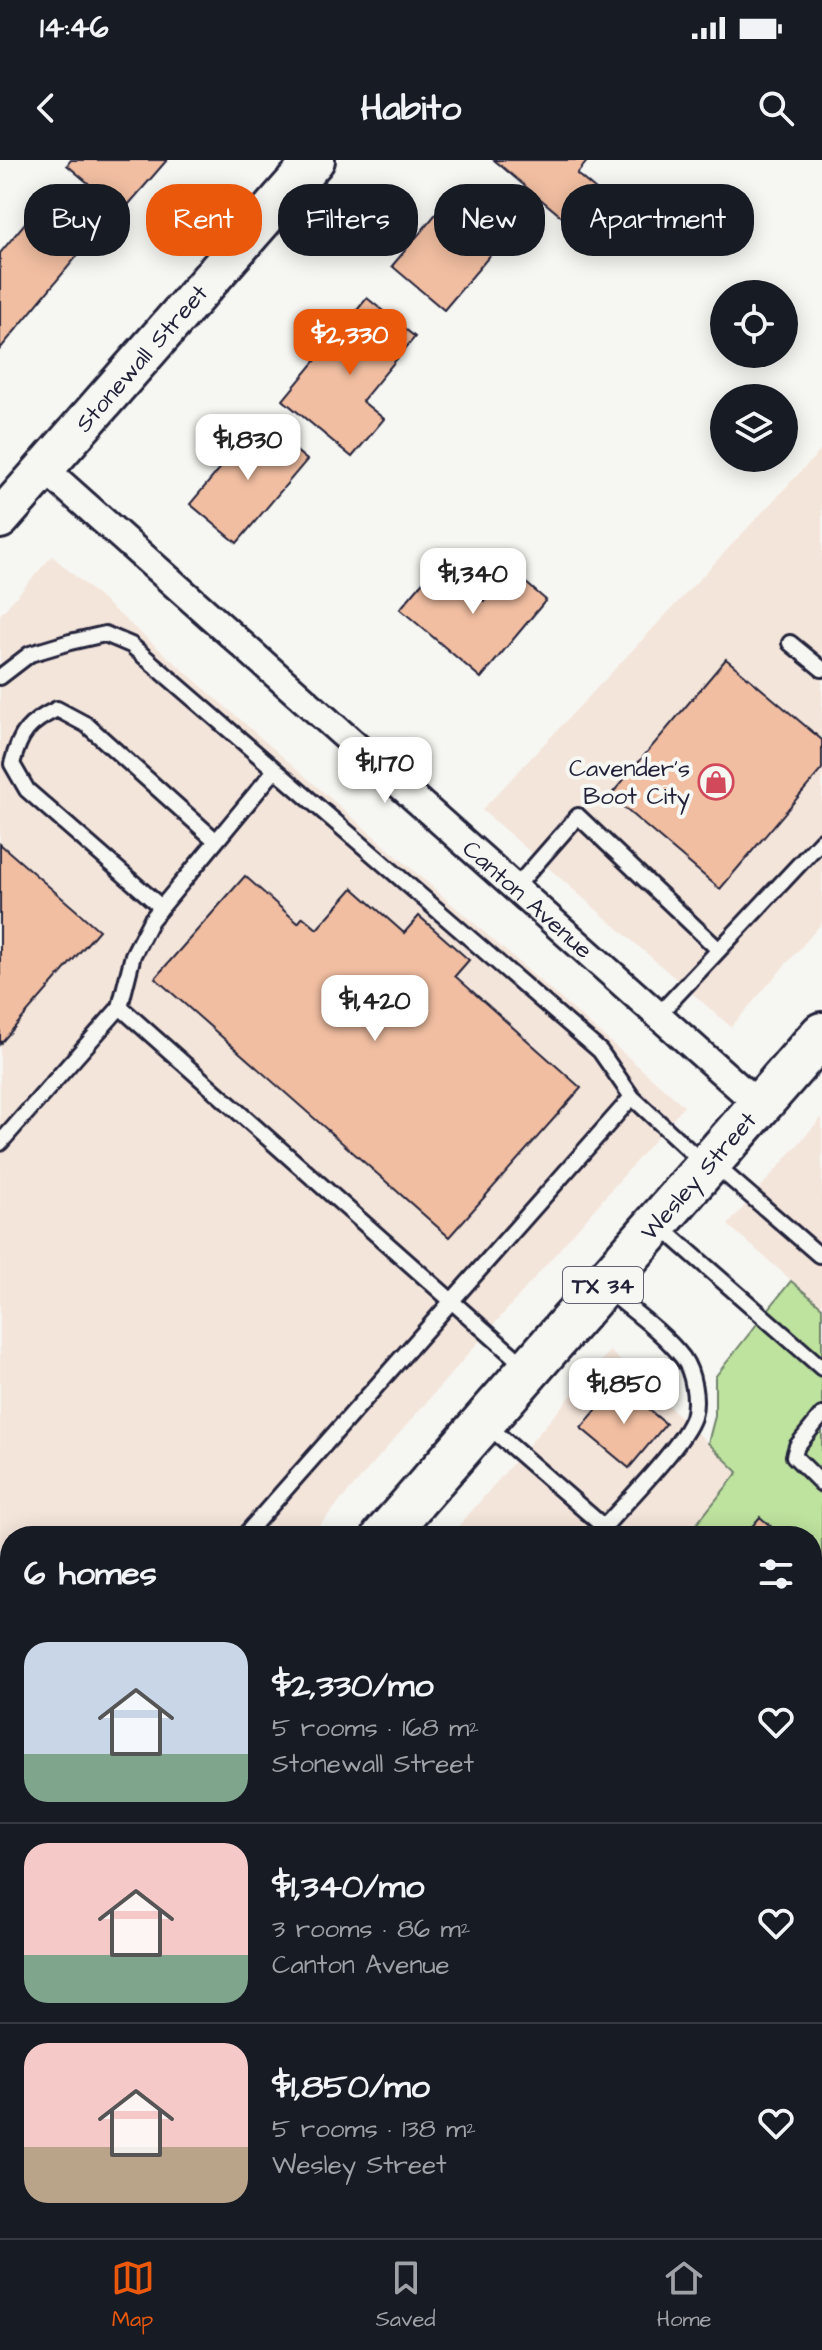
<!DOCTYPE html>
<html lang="en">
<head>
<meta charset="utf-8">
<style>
	body { margin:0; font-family:"Architects Daughter",sans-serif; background:#20242c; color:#f1f3f6; height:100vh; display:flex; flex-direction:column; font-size:30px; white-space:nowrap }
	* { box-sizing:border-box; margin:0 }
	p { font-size:26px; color:#9ea1a6 }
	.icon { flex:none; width:44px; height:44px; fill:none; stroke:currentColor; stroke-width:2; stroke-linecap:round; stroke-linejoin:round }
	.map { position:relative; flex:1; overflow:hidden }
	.sheet { position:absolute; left:0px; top:1366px; width:822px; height:712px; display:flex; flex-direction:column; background:#171b24; border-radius:32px 32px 0 0; box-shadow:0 4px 20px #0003 }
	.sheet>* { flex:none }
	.hud { position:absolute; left:24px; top:24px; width:774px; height:72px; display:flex; gap:16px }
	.tools { position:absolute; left:710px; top:120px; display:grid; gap:16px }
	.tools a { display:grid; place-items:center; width:88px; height:88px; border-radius:50%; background:#171b24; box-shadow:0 4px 20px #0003; font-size:40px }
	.price { position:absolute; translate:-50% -68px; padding:0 18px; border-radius:16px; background:#fff; color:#222; font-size:26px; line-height:52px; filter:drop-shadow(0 2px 4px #0008) }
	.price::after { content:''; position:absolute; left:50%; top:48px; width:24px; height:18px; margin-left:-12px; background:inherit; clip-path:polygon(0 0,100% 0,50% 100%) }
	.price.current { background:#ea580c; color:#fff }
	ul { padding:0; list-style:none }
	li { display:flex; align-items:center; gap:24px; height:200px; padding:0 24px }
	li+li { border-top:2px solid #363941 }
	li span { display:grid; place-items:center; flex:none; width:224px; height:160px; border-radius:24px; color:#555 }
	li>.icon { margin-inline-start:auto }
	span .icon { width:96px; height:96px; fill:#fffc; stroke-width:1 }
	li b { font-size:34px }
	h2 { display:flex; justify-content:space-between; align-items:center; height:96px; padding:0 24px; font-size:34px }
	.pill { padding:0 28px; border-radius:32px; background:#171b24; box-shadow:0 4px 20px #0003; font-size:28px; line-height:72px }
	.pill.current { background:#ea580c; color:#fff }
	.status { display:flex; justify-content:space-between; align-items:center; height:56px; padding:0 40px; background:#171b24; direction:ltr }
	.status svg { height:22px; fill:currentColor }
	header { display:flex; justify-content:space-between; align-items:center; height:104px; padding:0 24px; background:#171b24; font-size:36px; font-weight:700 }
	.menu { display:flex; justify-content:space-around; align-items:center; height:112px; border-top:2px solid #363941; background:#171b24; font-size:22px; color:#9ea1a6 }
	.menu a { display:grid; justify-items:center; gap:4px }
	.menu .current { color:#ea580c }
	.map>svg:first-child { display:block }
</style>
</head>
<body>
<div class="status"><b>14:46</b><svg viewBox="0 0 49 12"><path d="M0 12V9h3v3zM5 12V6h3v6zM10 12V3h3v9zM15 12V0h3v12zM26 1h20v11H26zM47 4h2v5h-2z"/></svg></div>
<header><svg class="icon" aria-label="back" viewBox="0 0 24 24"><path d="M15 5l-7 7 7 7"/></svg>Habito<svg class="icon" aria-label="search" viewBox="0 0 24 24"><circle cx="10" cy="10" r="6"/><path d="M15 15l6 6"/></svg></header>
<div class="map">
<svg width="822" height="2078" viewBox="0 0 822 2078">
	<rect width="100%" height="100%" fill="#f6f6f2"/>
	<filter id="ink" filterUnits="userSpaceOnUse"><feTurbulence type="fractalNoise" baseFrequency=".0125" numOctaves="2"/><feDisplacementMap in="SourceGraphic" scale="16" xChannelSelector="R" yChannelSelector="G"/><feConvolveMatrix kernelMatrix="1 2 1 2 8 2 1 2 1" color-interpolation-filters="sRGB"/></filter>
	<g filter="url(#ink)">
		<path fill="#f4e5da" d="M 822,289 L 822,763 L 731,867 L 482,650 Z
			M 52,396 L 684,946 L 310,1376 L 10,1376 L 10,1722 L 0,1733 L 0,455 Z
			M 822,957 L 822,1147 L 728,1065 Z
			M 610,1191 L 738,1311 L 687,1376 L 450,1376 Z
			M 52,2068 L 475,2068 L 456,2078 L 63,2078 Z"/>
		<path fill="#bee39e" stroke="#70826c" stroke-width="2" d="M 791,1121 L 822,1147 L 822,1594 L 812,1585 L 812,1376 L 687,1376 L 738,1312 L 708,1283 L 715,1256 L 715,1217 Z
			M 822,2008 L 822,2078 L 781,2078 L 783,2068 L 812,2068 L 812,2018 Z"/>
		<path fill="#f1bea1" stroke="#22223b" stroke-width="2" d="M 71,0 L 167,0 L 122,52 L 67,5 Z
			M 494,0 L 588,0 L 577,14 L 596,30 L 568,62 Z
			M 55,27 L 102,66 L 0,189 L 0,93 Z
			M 451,36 L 503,80 L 444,150 L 392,106 Z
			M 367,138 L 415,177 L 362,241 L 384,259 L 352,297 L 283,240 Z
			M 260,261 L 307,300 L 237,383 L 190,344 Z
			M 439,403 L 484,441 L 511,410 L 546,440 L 481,518 L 400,449 Z
			M 726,499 L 822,580 L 822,609 L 720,729 L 610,636 Z
			M 0,684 L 99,770 L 0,884 Z
			M 245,716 L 298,763 L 303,757 L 317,769 L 353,728 L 404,773 L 419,756 L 469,800 L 455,816 L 581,928 L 449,1077 L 155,818 Z
			M 618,1224 L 666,1264 L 629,1308 L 581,1268 Z
			M 760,1357 L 782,1376 L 744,1376 Z
			M 812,1402 L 822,1410 L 822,1531 L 812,1522 Z
			M 0,1577 L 10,1585 L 10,1635 L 0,1647 Z
			M 235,2068 L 308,2068 L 300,2078 L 235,2078 L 230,2074 Z"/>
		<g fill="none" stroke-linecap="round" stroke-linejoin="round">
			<defs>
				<path id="lane" d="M 790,483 L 822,509
					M 0,517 L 30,494 L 70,482 L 105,474 L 131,485 L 600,891 L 632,937 L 705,1005
					M 515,728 L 578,656 L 719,790
					M 161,747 L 27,630 L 12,604 C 20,573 28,563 57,549 L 87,565 L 215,680
					M 120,847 L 133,795 L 151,760 L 275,610
					M 658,855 L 822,680
					M 0,983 L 120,847 L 526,1207
					M 714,1004 L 819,1095
					M 660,1066 L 822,1208
					M 822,1255 L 797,1286 L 794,1296 L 822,1324
					M 487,1265 L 604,1367 C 625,1343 684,1284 693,1257 C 698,1240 693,1212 683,1198 C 662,1171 631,1150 605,1128
					M 244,1376 L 632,937
					M 0,1449 L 10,1457
					M 0,1565 L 10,1570
					M 0,1699 L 10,1687
					M 0,1763 L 10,1768
					M 97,2068 L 97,2078
					M 151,2078 L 160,2068
					M 345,2078 L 353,2068"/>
				<g id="street">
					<path id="s1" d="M 44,308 L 760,946"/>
				</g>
				<g id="secondary">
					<path id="s2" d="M 0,359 L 315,0"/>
				</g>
				<g id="primary">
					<path id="s3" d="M 384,1376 L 822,874"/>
					<path d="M 0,1817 L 10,1806"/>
				</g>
			</defs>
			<use href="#lane" stroke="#22223b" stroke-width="20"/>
			<use href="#street" stroke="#22223b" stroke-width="32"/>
			<use href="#secondary" stroke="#22223b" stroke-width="44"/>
			<use href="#primary" stroke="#22223b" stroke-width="48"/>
			<use href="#lane" stroke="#f6f6f2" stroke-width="14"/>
			<use href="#street" stroke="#f6f6f2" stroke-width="26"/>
			<use href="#secondary" stroke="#f6f6f2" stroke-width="38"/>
			<use href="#primary" stroke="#f6f6f2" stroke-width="42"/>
		</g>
	</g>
	<defs>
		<symbol id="shop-ring" viewBox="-11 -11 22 22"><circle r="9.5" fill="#f6f6f2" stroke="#d1495b" stroke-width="1.5"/><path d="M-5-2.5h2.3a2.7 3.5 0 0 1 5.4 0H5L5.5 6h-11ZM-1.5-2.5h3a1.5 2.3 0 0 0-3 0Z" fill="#d1495b"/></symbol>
	</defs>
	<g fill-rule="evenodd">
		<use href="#shop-ring" x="696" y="602" width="40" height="40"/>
	</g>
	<g text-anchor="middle" stroke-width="8" stroke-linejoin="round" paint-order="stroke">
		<rect fill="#f6f6f2" stroke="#626272" stroke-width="2" x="563" y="1107" width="80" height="36" rx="6"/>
		<g font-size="22" font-weight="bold" fill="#22223b">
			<text x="603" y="1133">TX 34</text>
		</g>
		<g font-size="24" fill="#22223b" stroke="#f6f6f2">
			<text dy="8" stroke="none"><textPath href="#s2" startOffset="214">Stonewall Street</textPath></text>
			<text dy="8" stroke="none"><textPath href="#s1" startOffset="648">Canton Avenue</textPath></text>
			<text dy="8" stroke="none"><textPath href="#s3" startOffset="478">Wesley Street</textPath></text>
		</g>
		<g font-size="24" fill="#22223b" stroke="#f6f6f2" text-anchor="end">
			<text x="690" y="616">Cavender's<tspan x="690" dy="28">Boot City</tspan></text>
		</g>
	</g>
</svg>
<div class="tools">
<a><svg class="icon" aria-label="locate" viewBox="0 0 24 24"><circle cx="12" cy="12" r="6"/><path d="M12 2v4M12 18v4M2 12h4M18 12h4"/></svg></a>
<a><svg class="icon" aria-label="layers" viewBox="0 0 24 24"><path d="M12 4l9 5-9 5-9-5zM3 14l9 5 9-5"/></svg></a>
</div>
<b class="price current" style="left:350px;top:217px">$2,330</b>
<b class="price" style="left:248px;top:322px">$1,830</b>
<b class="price" style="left:473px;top:456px">$1,340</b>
<b class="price" style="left:385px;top:645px">$1,170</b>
<b class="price" style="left:375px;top:883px">$1,420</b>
<b class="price" style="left:624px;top:1266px">$1,850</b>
<div class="hud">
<a class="pill">Buy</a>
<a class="pill current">Rent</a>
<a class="pill">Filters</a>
<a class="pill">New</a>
<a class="pill">Apartment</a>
</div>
<section class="sheet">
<h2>6 homes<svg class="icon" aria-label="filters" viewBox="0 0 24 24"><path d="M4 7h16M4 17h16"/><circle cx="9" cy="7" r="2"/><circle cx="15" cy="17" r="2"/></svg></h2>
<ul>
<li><span style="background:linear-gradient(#c9d6e8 70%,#7fa58c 0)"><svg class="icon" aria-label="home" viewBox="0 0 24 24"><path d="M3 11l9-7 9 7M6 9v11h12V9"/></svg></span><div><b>$2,330/mo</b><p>5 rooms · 168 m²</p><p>Stonewall Street</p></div><svg class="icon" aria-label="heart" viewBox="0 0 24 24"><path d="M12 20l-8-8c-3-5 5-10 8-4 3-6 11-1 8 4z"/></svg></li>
<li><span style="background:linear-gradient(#f6c9c9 70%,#7fa58c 0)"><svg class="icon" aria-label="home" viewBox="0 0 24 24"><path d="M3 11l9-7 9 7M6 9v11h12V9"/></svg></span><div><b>$1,340/mo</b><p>3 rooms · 86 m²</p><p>Canton Avenue</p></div><svg class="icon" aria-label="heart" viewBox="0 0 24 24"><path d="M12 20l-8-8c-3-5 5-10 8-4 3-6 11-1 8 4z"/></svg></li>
<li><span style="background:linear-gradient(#f6c9c9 65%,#b9a48a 0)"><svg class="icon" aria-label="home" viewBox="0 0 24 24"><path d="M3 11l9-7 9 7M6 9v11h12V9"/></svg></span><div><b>$1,850/mo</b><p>5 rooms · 138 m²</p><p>Wesley Street</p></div><svg class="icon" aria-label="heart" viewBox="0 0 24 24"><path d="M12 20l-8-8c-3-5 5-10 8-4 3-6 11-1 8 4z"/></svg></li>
</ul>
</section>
</div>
<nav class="menu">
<a class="current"><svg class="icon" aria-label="map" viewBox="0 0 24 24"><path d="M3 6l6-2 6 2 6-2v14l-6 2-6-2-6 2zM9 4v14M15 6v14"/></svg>Map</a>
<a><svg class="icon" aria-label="saved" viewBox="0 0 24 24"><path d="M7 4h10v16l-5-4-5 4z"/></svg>Saved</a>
<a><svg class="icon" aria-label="home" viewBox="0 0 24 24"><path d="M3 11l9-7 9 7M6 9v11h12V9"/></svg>Home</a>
</nav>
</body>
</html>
